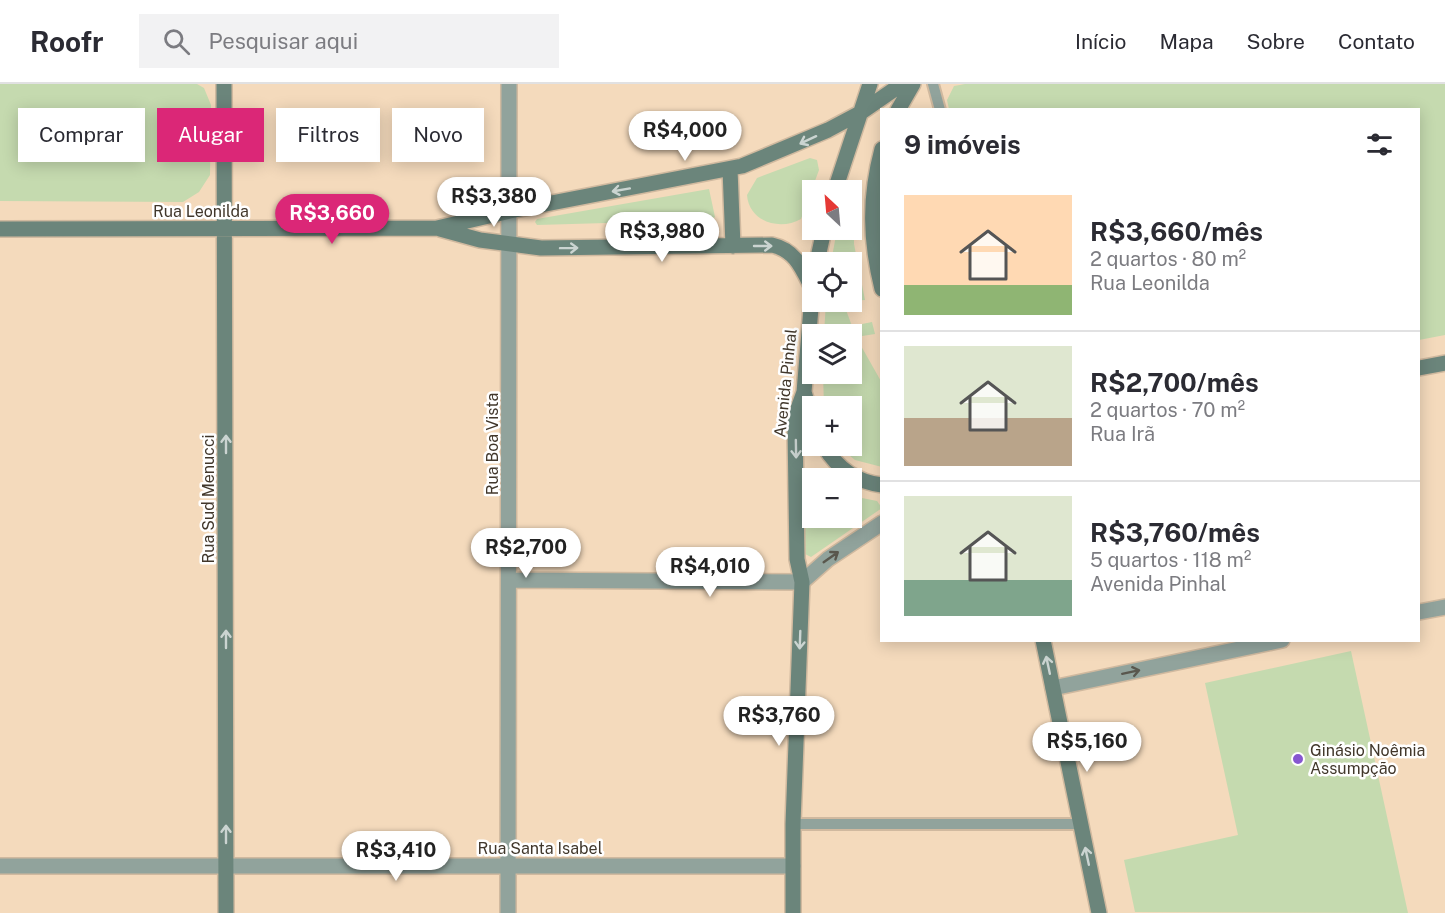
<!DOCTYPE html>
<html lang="pt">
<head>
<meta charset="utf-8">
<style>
	body { margin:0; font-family:"Public Sans",sans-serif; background:#f2f2f3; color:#2b2b33; height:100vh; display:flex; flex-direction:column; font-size:22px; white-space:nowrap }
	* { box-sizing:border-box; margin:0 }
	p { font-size:20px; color:#7c7c81 }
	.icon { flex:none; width:33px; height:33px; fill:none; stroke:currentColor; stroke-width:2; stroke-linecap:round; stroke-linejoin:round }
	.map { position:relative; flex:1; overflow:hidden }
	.sheet { position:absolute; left:880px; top:24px; width:540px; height:534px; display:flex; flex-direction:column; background:#fff; border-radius:0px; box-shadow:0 3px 15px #0003 }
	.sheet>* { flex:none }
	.top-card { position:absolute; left:18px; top:24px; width:570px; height:54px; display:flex; gap:12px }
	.needle { width:39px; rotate:334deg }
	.fabs { position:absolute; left:802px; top:96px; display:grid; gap:12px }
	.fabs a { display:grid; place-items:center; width:60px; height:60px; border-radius:0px; background:#fff; box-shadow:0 3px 15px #0003; font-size:30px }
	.price { position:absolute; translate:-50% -51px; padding:0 14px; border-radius:21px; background:#fff; color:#222; font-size:20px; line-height:39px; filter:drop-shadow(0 2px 3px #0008) }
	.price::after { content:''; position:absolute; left:50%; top:36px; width:18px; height:14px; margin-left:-9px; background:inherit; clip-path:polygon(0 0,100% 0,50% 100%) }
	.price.active { background:#db2777; color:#fff }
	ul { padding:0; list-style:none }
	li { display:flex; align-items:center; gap:18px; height:150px; padding:0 24px }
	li+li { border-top:2px solid #e1e1e2 }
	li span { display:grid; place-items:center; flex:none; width:168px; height:120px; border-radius:0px; color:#555 }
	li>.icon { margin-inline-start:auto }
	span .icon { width:72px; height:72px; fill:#fffc; stroke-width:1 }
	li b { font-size:26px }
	h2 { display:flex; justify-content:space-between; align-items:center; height:72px; padding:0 24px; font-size:26px }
	.pill { padding:0 21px; border-radius:0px; background:#fff; box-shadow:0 3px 15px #0003; font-size:21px; line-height:54px }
	.pill.active { background:#db2777; color:#fff }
	header { display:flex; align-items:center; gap:36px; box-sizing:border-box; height:84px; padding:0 30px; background:#fff; border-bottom:2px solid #e1e1e2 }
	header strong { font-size:28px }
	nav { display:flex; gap:33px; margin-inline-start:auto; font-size:21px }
	.search { width:420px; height:54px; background:#f2f2f3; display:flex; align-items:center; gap:15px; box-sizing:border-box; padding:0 21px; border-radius:0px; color:#7c7c81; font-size:22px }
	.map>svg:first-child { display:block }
</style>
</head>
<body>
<header>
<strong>Roofr</strong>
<div class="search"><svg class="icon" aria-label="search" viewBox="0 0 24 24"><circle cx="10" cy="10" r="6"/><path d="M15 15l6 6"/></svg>Pesquisar aqui</div>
<nav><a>Início</a><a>Mapa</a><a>Sobre</a><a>Contato</a></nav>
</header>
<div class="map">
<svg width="1445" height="829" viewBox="0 0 1445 829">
	<rect width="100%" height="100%" fill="#f4dabc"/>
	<path fill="#c5daaf" d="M 0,0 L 197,0 L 204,4 L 211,21 L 210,91 L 199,108 L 183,118 L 0,117 Z
		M 965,0 L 1445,0 L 1445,251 L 1419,256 L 1419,26 L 949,25 L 947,16 L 954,2 Z
		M 810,74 L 817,76 L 819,86 L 801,135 C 780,147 749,138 747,111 L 757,94 Z
		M 852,101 L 854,104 L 854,160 L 865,216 L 852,217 L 852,178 L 831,178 L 837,146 L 852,146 L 852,106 L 846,106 Z
		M 709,105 L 715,133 L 711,136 L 537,141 L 535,138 L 537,135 Z
		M 826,218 L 843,218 L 852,242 L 872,238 L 875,250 L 856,253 L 882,299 L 882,383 L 855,376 L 838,362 L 852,362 L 852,322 L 824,322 L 823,290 L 852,290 L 852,250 L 824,250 Z
		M 813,391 L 822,394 L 813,394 L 813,434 L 852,434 L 852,412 L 877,417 L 882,424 L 811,473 L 803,469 L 803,402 L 804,396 Z
		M 1351,567 L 1408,829 L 1135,828 L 1124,776 L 1238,751 L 1205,599 Z"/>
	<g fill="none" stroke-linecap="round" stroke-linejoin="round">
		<defs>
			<path id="lane" d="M 933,0 L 940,26
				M 793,740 L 1080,740"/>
			<path id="street" d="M 509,496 L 802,498 L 828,475 L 882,439
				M 1419,528 L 1445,523
				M 1053,604 L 1282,556
				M 0,782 L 793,782
				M 508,829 L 509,0"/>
			<path id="secondary" d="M 224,0 L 226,829
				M 898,26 L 913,0
				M 882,65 C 869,113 870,157 882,205
				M 730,85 L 733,162
				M 835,106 L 870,0
				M 0,145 L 437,144 L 510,127 L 742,82 L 828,46 L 860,29 L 902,0
				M 440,145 L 480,156 L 541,164 L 772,161 C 795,166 802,184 812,204
				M 817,178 L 824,146
				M 1419,284 L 1445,279
				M 804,308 L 813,338
				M 824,362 C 837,384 856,398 882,401
				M 1043,556 L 1099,829
				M 793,829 L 793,740 L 802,498 L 797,475 L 795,345 L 796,330 L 804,308 L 813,200"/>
		</defs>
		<use href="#lane" stroke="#d0b99f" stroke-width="14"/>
		<use href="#street" stroke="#d0b99f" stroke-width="18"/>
		<use href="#secondary" stroke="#d0b99f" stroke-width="18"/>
		<use href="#lane" stroke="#91a39c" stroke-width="10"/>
		<use href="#street" stroke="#91a39c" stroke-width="15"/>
		<use href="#secondary" stroke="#6b857b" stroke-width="15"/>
	</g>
	<defs><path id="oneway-shaft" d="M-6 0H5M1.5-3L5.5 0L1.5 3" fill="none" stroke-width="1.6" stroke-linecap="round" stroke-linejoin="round" transform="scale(1.5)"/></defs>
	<g stroke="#cbd4d1">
		<use href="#oneway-shaft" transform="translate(808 56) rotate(155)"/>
		<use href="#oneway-shaft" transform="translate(621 106) rotate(170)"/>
		<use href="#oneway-shaft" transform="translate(763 162)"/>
		<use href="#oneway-shaft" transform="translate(569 164) rotate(-1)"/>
		<use href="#oneway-shaft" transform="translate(226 360) rotate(-90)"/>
		<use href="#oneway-shaft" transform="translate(796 365) rotate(89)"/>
		<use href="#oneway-shaft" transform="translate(226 555) rotate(-90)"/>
		<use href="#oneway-shaft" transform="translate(800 556) rotate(92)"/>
		<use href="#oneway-shaft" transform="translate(1048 581) rotate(-102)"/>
		<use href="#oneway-shaft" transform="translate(226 750) rotate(-90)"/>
		<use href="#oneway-shaft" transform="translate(1087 772) rotate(-102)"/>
	</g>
	<g stroke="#59574d">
		<use href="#oneway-shaft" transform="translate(831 473) rotate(-35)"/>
		<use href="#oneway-shaft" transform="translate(1131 588) rotate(-12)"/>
	</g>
	<circle fill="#8757d0" stroke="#fff" stroke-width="2" cx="1298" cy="675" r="6"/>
	<g text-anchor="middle" stroke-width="5" stroke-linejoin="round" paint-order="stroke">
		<g font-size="16" fill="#41372b" stroke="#fff">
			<text x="201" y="133">Rua Leonilda</text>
			<text transform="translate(785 299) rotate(-84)" y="6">Avenida Pinhal</text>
			<text transform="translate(492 360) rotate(-90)" y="6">Rua Boa Vista</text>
			<text transform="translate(208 415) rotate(-90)" y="6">Rua Sud Menucci</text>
			<text x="540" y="770">Rua Santa Isabel</text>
		</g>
		<g font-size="16" fill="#41372b" stroke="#fff" text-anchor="start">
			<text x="1310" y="672">Ginásio Noêmia<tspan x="1310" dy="18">Assumpção</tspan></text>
		</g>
	</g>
</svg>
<div class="fabs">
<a><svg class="needle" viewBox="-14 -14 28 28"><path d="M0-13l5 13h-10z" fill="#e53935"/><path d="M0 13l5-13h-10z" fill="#7c7c81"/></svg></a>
<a><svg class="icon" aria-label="locate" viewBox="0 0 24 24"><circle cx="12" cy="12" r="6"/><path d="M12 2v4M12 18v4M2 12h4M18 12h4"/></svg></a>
<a><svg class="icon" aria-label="layers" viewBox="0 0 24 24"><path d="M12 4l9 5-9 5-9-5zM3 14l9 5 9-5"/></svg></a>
<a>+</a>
<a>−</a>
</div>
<b class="price" style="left:685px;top:78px">R$4,000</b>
<b class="price" style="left:494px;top:144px">R$3,380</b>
<b class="price active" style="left:332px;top:161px">R$3,660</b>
<b class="price" style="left:662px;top:179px">R$3,980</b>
<b class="price" style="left:526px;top:495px">R$2,700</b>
<b class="price" style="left:710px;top:514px">R$4,010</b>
<b class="price" style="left:779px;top:663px">R$3,760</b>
<b class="price" style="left:1087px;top:689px">R$5,160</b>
<b class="price" style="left:396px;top:798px">R$3,410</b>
<div class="top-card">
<a class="pill">Comprar</a>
<a class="pill active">Alugar</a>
<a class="pill">Filtros</a>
<a class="pill">Novo</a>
</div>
<section class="sheet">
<h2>9 imóveis<svg class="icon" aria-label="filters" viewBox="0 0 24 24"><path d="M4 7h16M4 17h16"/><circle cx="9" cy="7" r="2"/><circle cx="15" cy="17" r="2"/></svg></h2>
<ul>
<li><span style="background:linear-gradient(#ffd9b3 75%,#8fb573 0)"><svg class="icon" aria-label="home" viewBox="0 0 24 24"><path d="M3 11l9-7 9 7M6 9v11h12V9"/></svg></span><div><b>R$3,660/mês</b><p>2 quartos · 80 m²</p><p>Rua Leonilda</p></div></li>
<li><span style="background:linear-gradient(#dfe7d0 60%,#b9a48a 0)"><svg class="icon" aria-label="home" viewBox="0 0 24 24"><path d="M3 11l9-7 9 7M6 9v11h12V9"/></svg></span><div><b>R$2,700/mês</b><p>2 quartos · 70 m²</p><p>Rua Irã</p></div></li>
<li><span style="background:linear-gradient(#dfe7d0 70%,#7fa58c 0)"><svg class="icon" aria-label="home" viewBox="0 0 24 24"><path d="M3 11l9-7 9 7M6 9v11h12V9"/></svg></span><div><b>R$3,760/mês</b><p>5 quartos · 118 m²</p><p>Avenida Pinhal</p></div></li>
</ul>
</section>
</div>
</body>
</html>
